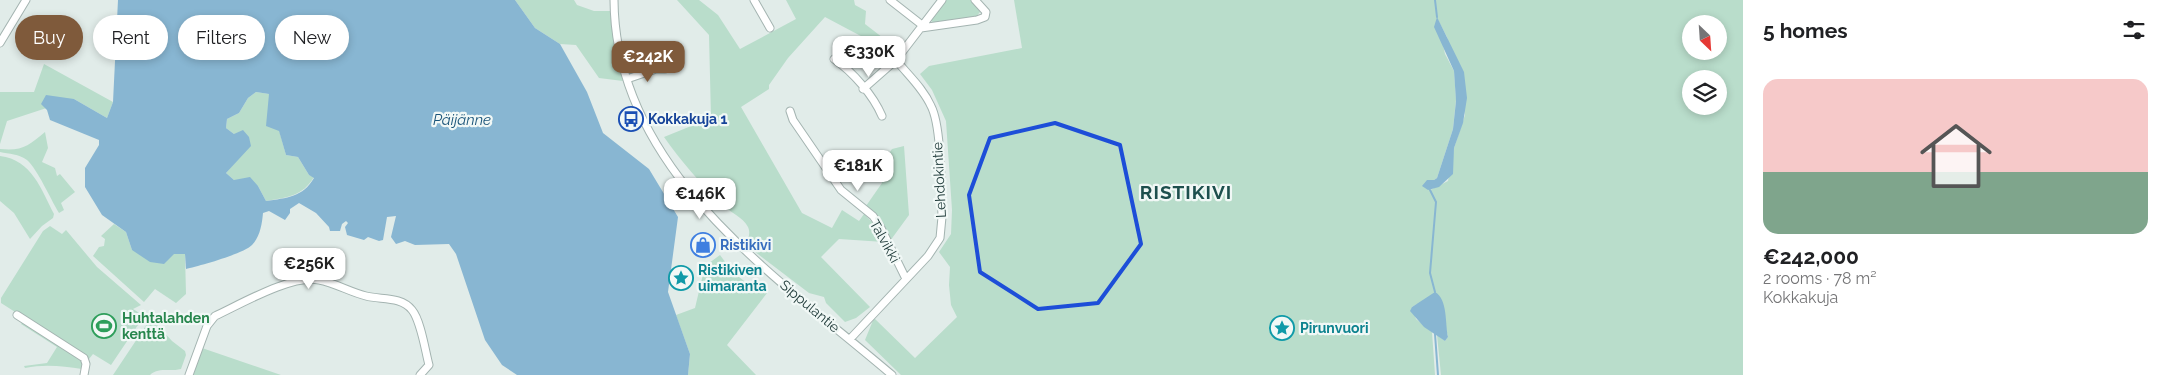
<!DOCTYPE html>
<html lang="en">
<head>
<meta charset="utf-8">
<style>
	body { margin:0; font-family:Raleway,sans-serif; background:#f2f2f2; color:#202124; height:100vh; display:flex; flex-direction:column; font-size:19px; white-space:nowrap }
	* { box-sizing:border-box; margin:0 }
	p { font-size:16px; color:#757577 }
	.icon { flex:none; width:28px; height:28px; fill:none; stroke:currentColor; stroke-width:2; stroke-linecap:round; stroke-linejoin:round }
	.map { position:relative; flex:1; overflow:hidden }
	.side { display:flex; flex-direction:column; background:#fff; width:425px }
	.side>* { flex:none }
	.top-card { position:absolute; left:15px; top:15px; width:475px; height:45px; display:flex; gap:10px }
	.needle { width:32px; rotate:155deg }
	.fabs { position:absolute; left:1682px; top:15px; display:grid; gap:10px }
	.fabs a { display:grid; place-items:center; width:45px; height:45px; border-radius:50%; background:#fff; box-shadow:0 2px 8px #0003; font-size:25px }
	.price { position:absolute; translate:-50% -42px; padding:0 11px; border-radius:10px; background:#fff; color:#222; font-size:16px; line-height:32px; filter:drop-shadow(0 1px 2px #0008) }
	.price::after { content:''; position:absolute; left:50%; top:30px; width:15px; height:11px; margin-left:-8px; background:inherit; clip-path:polygon(0 0,100% 0,50% 100%) }
	.price.active { background:#7f5a3b; color:#fff }
	ul { padding:0; list-style:none }
	li { display:grid; align-content:center; gap:10px; height:265px; padding:0 20px }
	li+li { border-top:1px solid #e0e0e0 }
	li span { display:grid; place-items:center; height:155px; border-radius:15px; color:#555 }
	li>.icon { margin-inline-start:auto }
	span .icon { width:90px; height:90px; fill:#fffc; stroke-width:1 }
	li b { font-size:21px }
	h2 { display:flex; justify-content:space-between; align-items:center; height:60px; padding:0 20px; font-size:21px }
	.tag { padding:0 18px; border-radius:22px; background:#fff; box-shadow:0 2px 8px #0003; font-size:18px; line-height:45px }
	.tag.active { background:#7f5a3b; color:#fff }
	main { display:flex; flex:1; min-height:0 }
	.map>svg:first-child { display:block }
</style>
</head>
<body>
<main>
<div class="map">
<svg width="1743" height="375" viewBox="0 0 1743 375">
	<rect width="100%" height="100%" fill="#e1ece9"/>
	<path fill="#b9ddcb" fill-rule="evenodd" d="M 515,0 L 574,0 L 577,5 L 594,11 L 610,11 L 616,57 L 623,81 L 599,78 L 576,45 L 560,44 L 535,28 Z
		M 677,0 L 699,0 L 718,15 L 740,49 L 796,19 L 786,0 L 854,0 L 855,5 L 866,11 L 865,24 L 900,51 L 891,62 L 874,43 L 825,17 L 788,58 L 769,85 L 769,89 L 741,107 L 802,213 L 832,228 L 842,210 L 859,221 L 864,214 L 877,227 L 884,242 L 839,239 L 821,257 L 870,307 L 856,318 L 845,322 L 826,303 L 824,297 L 809,293 L 746,245 C 748,239 751,234 748,227 C 743,217 729,212 722,204 C 700,183 681,161 664,137 L 711,118 L 709,35 Z
		M 945,0 L 972,0 L 978,5 L 980,12 L 976,17 L 934,24 L 931,20 Z
		M 1014,0 L 1743,0 L 1743,375 L 1441,375 L 1437,335 L 1445,341 L 1448,337 L 1445,324 L 1417,304 L 1412,307 L 1416,319 L 1432,332 L 1435,375 L 901,375 L 865,340 L 874,318 L 915,358 L 957,317 L 951,305 L 949,285 L 950,267 L 939,252 L 951,234 L 952,210 L 946,121 L 932,90 L 920,74 L 929,66 L 1022,48 ZM 1437,18 L 1447,37 L 1465,115 L 1454,148 L 1448,181 L 1430,190 L 1434,180 L 1437,178 L 1453,129 L 1456,100 L 1454,71 L 1445,54 ZM 1691,24 L 1719,24 L 1719,51 L 1691,51 ZM 1691,79 L 1719,79 L 1719,106 L 1691,106 Z
		M 44,64 L 113,102 L 107,118 L 74,99 L 7,121 L 0,144 L 0,92 L 34,92 Z
		M 256,92 L 269,94 L 286,155 L 298,157 L 309,175 L 314,177 C 302,197 287,197 266,201 L 258,186 L 234,180 L 226,173 L 242,154 L 234,134 L 226,128 L 227,119 L 239,113 L 248,98 Z
		M 45,132 L 48,148 L 42,162 L 55,168 L 57,176 L 60,174 L 75,192 L 61,203 L 64,210 L 59,213 C 50,198 38,170 27,160 C 19,154 9,154 0,152 L 0,149 C 23,151 28,146 45,132 Z
		M 904,146 L 909,215 L 890,241 L 866,206 L 882,183 L 879,168 L 892,149 Z
		M 0,156 C 32,160 41,189 54,214 L 53,218 L 42,226 L 30,239 L 14,213 L 0,201 Z
		M 114,224 L 126,232 L 132,250 L 185,254 L 186,294 L 176,303 L 155,289 L 144,302 L 93,256 L 99,247 L 104,246 L 105,239 L 101,236 Z
		M 50,226 L 62,234 L 66,230 L 97,267 L 141,305 L 133,309 L 144,316 L 111,365 L 93,354 L 89,359 L 1,303 L 1,298 L 43,231 Z
		M 720,255 C 733,273 746,286 767,293 L 727,345 L 756,375 L 688,375 L 690,354 L 676,315 L 695,308 L 705,266 Z
		M 151,318 L 172,341 L 185,351 L 186,355 L 181,369 C 170,372 159,367 150,375 L 113,375 Z
		M 23,322 L 81,358 L 84,365 L 82,369 C 63,366 44,364 25,368 L 24,366 L 47,363 L 57,347 L 21,324 Z
		M 202,348 L 281,375 L 193,375 Z"/>
	<path fill="#88b6d2" fill-rule="evenodd" d="M 118,0 L 515,0 L 535,28 L 560,44 L 587,92 L 603,133 L 649,169 L 678,217 L 668,292 L 690,354 L 688,375 L 517,375 L 502,365 L 485,340 L 456,254 L 449,244 L 415,245 L 405,241 L 396,244 L 391,237 L 396,216 L 387,217 L 383,240 L 379,241 L 368,237 L 364,240 L 347,235 L 345,227 L 348,223 L 346,221 L 342,224 L 340,231 L 330,231 L 329,227 L 316,213 L 299,203 L 290,209 L 290,213 L 285,220 L 269,211 L 263,213 C 262,224 260,237 252,245 C 243,254 199,266 186,269 L 185,254 L 174,254 L 164,264 L 150,262 L 132,250 L 126,232 L 102,215 L 85,187 L 85,168 L 99,145 L 99,140 L 50,120 L 47,110 L 41,104 L 46,95 L 74,99 L 107,118 L 113,102 ZM 256,92 L 269,94 L 266,126 L 279,131 L 286,155 L 298,157 L 309,175 L 314,178 C 303,197 287,198 266,201 L 258,186 L 250,177 L 234,180 L 226,173 L 251,146 L 249,137 L 243,130 L 234,134 L 226,128 L 227,119 L 239,113 L 248,98 Z
		M 1437,17 L 1464,72 L 1467,98 L 1463,123 L 1454,148 L 1453,174 L 1439,187 L 1428,190 L 1422,186 L 1427,180 L 1434,180 L 1437,178 L 1453,129 L 1456,101 L 1454,71 L 1434,27 Z
		M 1435,292 C 1448,299 1445,324 1448,337 L 1445,341 L 1424,327 L 1410,311 L 1412,307 Z"/>
	<g fill="none" stroke-linecap="round" stroke-linejoin="round">
		<path stroke="#88b6d2" stroke-width="2" d="M 1435,0 L 1437,17
			M 1430,190 L 1436,202 L 1430,273 L 1435,292
			M 1435,334 L 1438,375"/>
		<defs>
			<path id="minor" d="M 614,0 C 615,171 776,276 892,375
				M 754,0 L 770,28
				M 890,0 L 922,25
				M 921,28 L 977,20 L 985,17 L 986,12 L 975,0
				M 0,43 L 26,0
				M 834,59 C 853,72 873,95 882,116
				M 627,79 L 656,69 L 665,69
				M 863,89 L 896,60 L 942,0
				M 790,111 L 793,120 L 841,190 L 873,216 L 880,226 L 906,279
				M 17,315 L 84,358 L 86,364 L 84,375
				M 850,339 L 928,256 L 940,238 L 942,217 C 941,190 942,127 931,106 C 923,88 908,75 896,60
				M 189,375 L 207,326 L 215,316 C 241,304 292,274 319,280 C 335,283 350,292 366,296 C 381,300 401,296 412,310 C 421,321 425,350 429,365 L 420,375"/>
		</defs>
		<use href="#minor" stroke="#a4b4b1" stroke-width="9"/>
		<use href="#minor" stroke="#fff" stroke-width="7"/>
	</g>
	<path fill="none" stroke="#1d4ed8" stroke-width="4" stroke-linejoin="round" d="M 1055,123 L 1120,145 L 1141,244 L 1098,303 L 1038,309 L 980,272 L 969,195 L 990,138 Z"/>
	<defs>
		<symbol id="bus-ring" viewBox="-11 -11 22 22"><circle r="9.5" fill="#f1f8f6" stroke="#1a4fb4" stroke-width="1.5"/><path d="M-5-6H5V4H4V6H2V4H-2V6H-4V4H-5ZM-3.5-4V0h7V-4ZM-3.5 1.2v1.5H-2V1.2ZM2 1.2v1.5H3.5V1.2Z" fill="#1a4fb4"/></symbol>
		<symbol id="shop-ring" viewBox="-11 -11 22 22"><circle r="9.5" fill="#f1f8f6" stroke="#3f7fe0" stroke-width="1.5"/><path d="M-5-2.5h2.3a2.7 3.5 0 0 1 5.4 0H5L5.5 6h-11ZM-1.5-2.5h3a1.5 2.3 0 0 0-3 0Z" fill="#3f7fe0"/></symbol>
		<symbol id="sight-ring" viewBox="-11 -11 22 22"><circle r="9.5" fill="#f1f8f6" stroke="#0f9aa8" stroke-width="1.5"/><path d="M0-6L1.8-2.2L6-1.7L2.9 1.2L3.7 5.4L0 3.3L-3.7 5.4L-2.9 1.2L-6-1.7L-1.8-2.2Z" fill="#0f9aa8"/></symbol>
		<symbol id="stadium-ring" viewBox="-11 -11 22 22"><circle r="9.5" fill="#f1f8f6" stroke="#2e9e5b" stroke-width="1.5"/><path d="M0-5a6.5 5 0 1 0 0 10a6.5 5 0 1 0 0-10ZM-3.5-1.8h7v3.6h-7Z" fill="#2e9e5b"/></symbol>
	</defs>
	<g fill-rule="evenodd">
		<use href="#bus-ring" x="617" y="105" width="28" height="28"/>
		<use href="#shop-ring" x="689" y="231" width="28" height="28"/>
		<use href="#sight-ring" x="667" y="264" width="28" height="28"/>
		<use href="#stadium-ring" x="90" y="312" width="28" height="28"/>
		<use href="#sight-ring" x="1268" y="314" width="28" height="28"/>
	</g>
	<g text-anchor="middle" stroke-width="4.5" stroke-linejoin="round" paint-order="stroke">
		<g font-size="14" font-weight="bold" fill="#164399" stroke="#f1f8f6" text-anchor="start">
			<text x="648" y="124">Kokkakuja 1</text>
		</g>
		<g font-size="14" fill="#213c3b" stroke="#f1f8f6">
			<text transform="translate(939 180) rotate(-93)" y="5">Lehdokintie</text>
			<text transform="translate(885 241) rotate(61)" y="5">Talvikki</text>
			<text transform="translate(810 306) rotate(40)" y="5">Sippulantie</text>
		</g>
		<g font-size="14" font-weight="bold" fill="#366cbe" stroke="#f1f8f6" text-anchor="start">
			<text x="720" y="250">Ristikivi</text>
		</g>
		<g font-size="14" font-weight="bold" fill="#0d838f" stroke="#f1f8f6" text-anchor="start">
			<text x="698" y="275">Ristikiven<tspan x="698" dy="16">uimaranta</tspan></text>
			<text x="1300" y="333">Pirunvuori</text>
		</g>
		<g font-size="14" font-weight="bold" fill="#27864d" stroke="#f1f8f6" text-anchor="start">
			<text x="122" y="323">Huhtalahden<tspan x="122" dy="16">kenttä</tspan></text>
		</g>
		<g font-size="15" font-style="italic" fill="#1a5479" stroke="#f1f8f6">
			<text x="462" y="125">Päijänne</text>
		</g>
		<g font-size="19" font-weight="bold" letter-spacing="1" fill="#1d4f4d" stroke="#f1f8f6">
			<text x="1186" y="199">RISTIKIVI</text>
		</g>
	</g>
</svg>
<div class="fabs">
<a><svg class="needle" viewBox="-14 -14 28 28"><path d="M0-13l5 13h-10z" fill="#e53935"/><path d="M0 13l5-13h-10z" fill="#757577"/></svg></a>
<a><svg class="icon" aria-label="layers" viewBox="0 0 24 24"><path d="M12 4l9 5-9 5-9-5zM3 14l9 5 9-5"/></svg></a>
</div>
<b class="price" style="left:869px;top:78px">€330K</b>
<b class="price active" style="left:648px;top:83px">€242K</b>
<b class="price" style="left:858px;top:192px">€181K</b>
<b class="price" style="left:700px;top:220px">€146K</b>
<b class="price" style="left:309px;top:290px">€256K</b>
<div class="top-card">
<a class="tag active">Buy</a>
<a class="tag">Rent</a>
<a class="tag">Filters</a>
<a class="tag">New</a>
</div>
</div>
<section class="side">
<h2>5 homes<svg class="icon" aria-label="filters" viewBox="0 0 24 24"><path d="M4 7h16M4 17h16"/><circle cx="9" cy="7" r="2"/><circle cx="15" cy="17" r="2"/></svg></h2>
<ul>
<li><span style="background:linear-gradient(#f6c9c9 60%,#7fa58c 0)"><svg class="icon" aria-label="home" viewBox="0 0 24 24"><path d="M3 11l9-7 9 7M6 9v11h12V9"/></svg></span><div><b>€242,000</b><p>2 rooms · 78 m²</p><p>Kokkakuja</p></div></li>
</ul>
</section>
</main>
</body>
</html>
